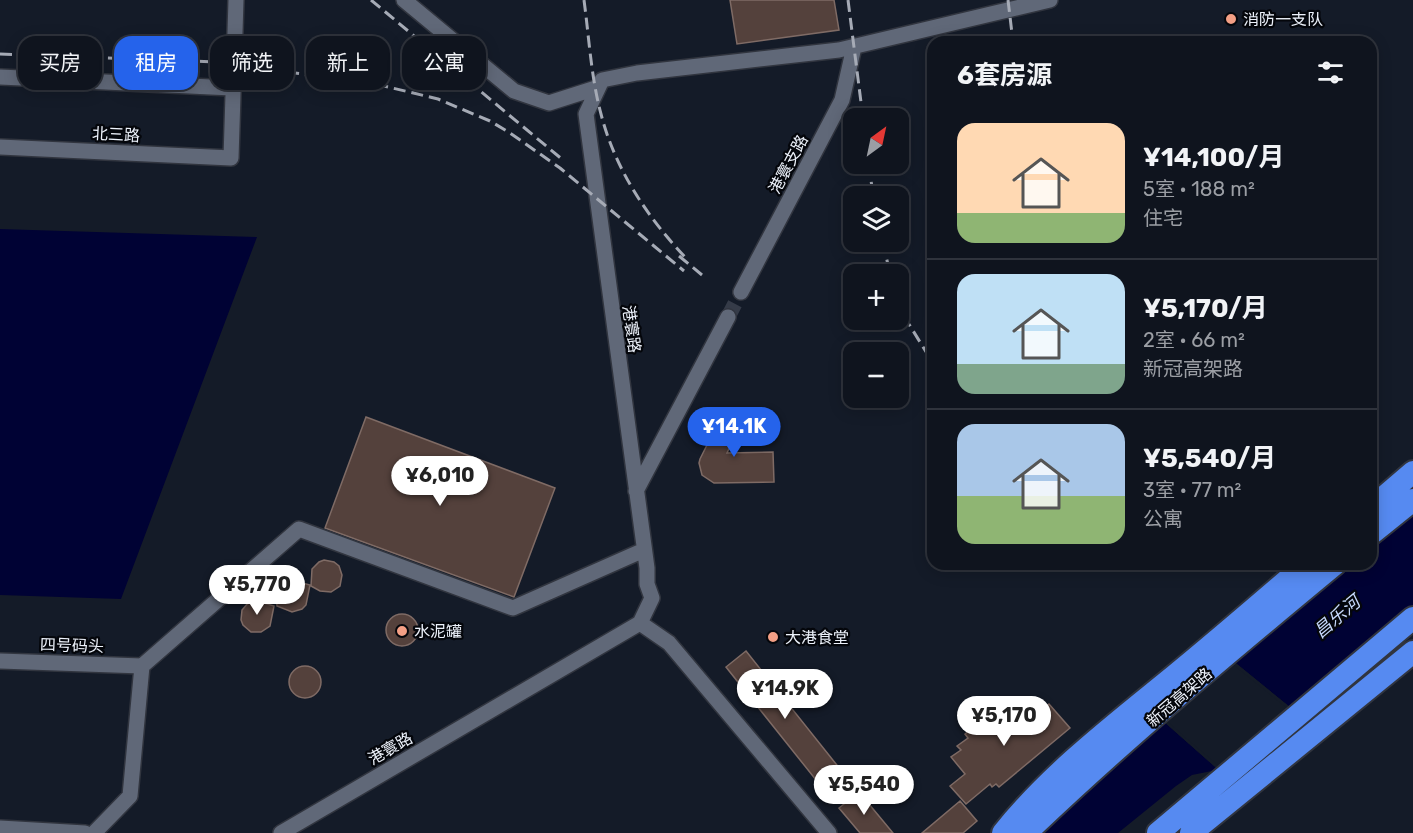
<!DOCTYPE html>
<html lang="zh">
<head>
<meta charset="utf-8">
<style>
	body { margin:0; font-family:Rubik,"Noto Sans SC",sans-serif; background:#181d27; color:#f1f3f6; height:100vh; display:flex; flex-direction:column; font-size:22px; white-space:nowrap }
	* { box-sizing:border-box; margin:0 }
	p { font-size:20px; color:#9b9ea4 }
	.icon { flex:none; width:33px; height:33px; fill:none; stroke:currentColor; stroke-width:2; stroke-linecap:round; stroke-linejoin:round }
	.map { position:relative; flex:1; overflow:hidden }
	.drawer { position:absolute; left:927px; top:36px; width:450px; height:534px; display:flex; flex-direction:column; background:#0f141e; border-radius:18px; box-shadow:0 3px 15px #0003,0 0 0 2px #2f333c }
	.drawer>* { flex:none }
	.top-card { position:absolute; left:18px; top:36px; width:570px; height:54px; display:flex; gap:12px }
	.needle { width:39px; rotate:33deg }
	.controls { position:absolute; left:843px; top:108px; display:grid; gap:12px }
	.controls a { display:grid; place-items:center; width:66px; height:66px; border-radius:12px; background:#0f141e; box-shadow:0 3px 15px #0003,0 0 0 2px #2f333c; font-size:30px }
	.price { position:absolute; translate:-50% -51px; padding:0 14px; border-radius:21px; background:#fff; color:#222; font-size:20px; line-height:39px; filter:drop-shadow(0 2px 3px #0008) }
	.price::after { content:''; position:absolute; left:50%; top:36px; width:18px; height:14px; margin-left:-9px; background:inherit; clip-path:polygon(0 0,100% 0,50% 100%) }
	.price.active { background:#2563eb; color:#fff }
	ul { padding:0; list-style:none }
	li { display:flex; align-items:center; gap:18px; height:150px; padding:0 30px }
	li+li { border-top:2px solid #2f333c }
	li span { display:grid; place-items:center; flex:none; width:168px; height:120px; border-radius:18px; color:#555 }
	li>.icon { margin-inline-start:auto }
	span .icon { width:72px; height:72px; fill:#fffc; stroke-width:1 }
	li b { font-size:26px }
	h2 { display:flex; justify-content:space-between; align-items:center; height:72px; padding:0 30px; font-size:26px }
	.tag { padding:0 21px; border-radius:18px; background:#0f141e; box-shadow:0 3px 15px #0003,0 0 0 2px #2f333c; font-size:21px; line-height:54px }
	.tag.active { background:#2563eb; color:#fff }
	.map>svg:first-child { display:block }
</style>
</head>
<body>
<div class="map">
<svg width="1413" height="833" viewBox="0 0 1413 833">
	<rect width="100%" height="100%" fill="#141b28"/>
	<path fill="#000234" d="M 0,229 L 257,237 L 121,599 L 0,595 Z
		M 1413,506 L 1413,614 L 1296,712 L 1232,660 L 1344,564 L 1371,564 L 1371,541 Z
		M 1162,720 L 1222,773 L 1212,771 L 1192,775 L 1176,786 L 1118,833 L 1024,833 Z"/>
	<path fill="#141b28" d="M 1232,660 L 1296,712 L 1294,714 L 1230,662 Z
		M 1164,718 L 1187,739 L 1225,771 L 1222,773 L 1162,720 Z"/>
	<path fill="#54413c" stroke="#7f6b65" stroke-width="1.5" d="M 730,0 L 834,0 L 839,30 L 737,44 Z
		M 723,413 L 741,423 L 727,453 L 773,452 L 774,482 L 714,483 L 702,475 L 699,463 L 700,459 Z
		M 366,417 L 555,488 L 514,597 L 325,528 Z
		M 324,560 L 334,562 L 339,566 L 342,575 L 340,586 L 331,592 L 320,591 L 311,586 L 312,569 L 319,562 Z
		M 291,580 L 310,585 L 306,605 L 302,609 L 292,612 L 277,606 L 276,594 L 281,585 Z
		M 254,600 L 274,606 L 270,626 L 261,632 L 251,632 L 243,625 L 241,620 L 242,610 L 249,602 Z
		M386 630a16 16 0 1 1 32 0a16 16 0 1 1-32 0Z
		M 746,651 L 844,774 L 824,790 L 726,667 Z
		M289 682a16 16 0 1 1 32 0a16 16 0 1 1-32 0Z
		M 1024,704 L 1034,716 L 1049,704 L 1070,728 L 999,787 L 996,784 L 992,787 L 990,784 L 966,804 L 950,786 L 965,774 L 951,757 L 961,750 L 957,746 L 968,738 L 965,734 L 995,709 L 998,712 L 1006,705 L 1012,713 Z
		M 859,792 L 893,833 L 860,833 L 839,808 Z
		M 960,801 L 977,821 L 963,833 L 922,833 Z"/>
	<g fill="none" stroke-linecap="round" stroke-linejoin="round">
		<path stroke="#353b48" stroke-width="15" stroke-dasharray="15 8" stroke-linecap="butt" d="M 728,317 L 741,292"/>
		<defs>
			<path id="minor" d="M 404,0 L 514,91 L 549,103 L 596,88
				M 0,77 L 232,88
				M 0,147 L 231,158 L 236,0
				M 741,292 L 842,100 L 854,47
				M 636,491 L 728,317
				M 640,623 L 669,643 L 829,833
				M 0,661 L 142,666
				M 0,828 L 85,833
				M 94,833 L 130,796 L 142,666 L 299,529 L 513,608 L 644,550
				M 281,833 L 640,623 L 652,598 L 647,584 L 647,568 L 586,114 L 602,80 L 637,73 L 839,50 L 1050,0"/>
			<path id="highway" d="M 1371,508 L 1413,472
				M 1371,534 L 1413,500
				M 1003,833 C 1051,773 1114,725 1174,676 C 1218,640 1262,602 1306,564
				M 1026,833 C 1124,739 1230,651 1335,564
				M 1158,833 L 1413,618
				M 1191,833 L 1413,652"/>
		</defs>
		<use href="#minor" stroke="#31353f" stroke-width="18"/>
		<use href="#highway" stroke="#31353f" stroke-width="26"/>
		<use href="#minor" stroke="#606878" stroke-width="15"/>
		<use href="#highway" stroke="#568af1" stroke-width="22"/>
		<path stroke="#a6abb6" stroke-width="3" stroke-dasharray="12 6" stroke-linecap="butt" d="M 371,0 L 563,160
			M 584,0 C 589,37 591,77 601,114 C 615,169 647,217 686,258
			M 848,0 L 863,118
			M 1008,0 L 1013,42
			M 0,54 L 217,62 L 380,85 L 438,99 L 490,121 L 510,133 L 560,168 L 684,271
			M 869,164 L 873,196
			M 883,242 L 890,274
			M 679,256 L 702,275
			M 898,299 L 907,321 L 933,363
			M 1128,564 L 1130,567"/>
	</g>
	<g fill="#f39f85" stroke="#04060b" stroke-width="2">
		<circle cx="1231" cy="19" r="6"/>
		<circle cx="402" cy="631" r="6"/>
		<circle cx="773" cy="637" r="6"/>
	</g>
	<g text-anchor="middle" stroke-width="4.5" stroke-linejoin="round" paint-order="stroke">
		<g font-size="16" fill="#edf2fb" stroke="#04060b" text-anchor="start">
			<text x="1243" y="25">消防一支队</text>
			<text x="414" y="637">水泥罐</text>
			<text x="785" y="643">大港食堂</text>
		</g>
		<g font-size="16" fill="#edf2fb" stroke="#04060b">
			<text transform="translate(116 134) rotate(3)" y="6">北三路</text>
			<text transform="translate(788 164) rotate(-62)" y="6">港寰支路</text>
			<text transform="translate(632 329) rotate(82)" y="6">港寰路</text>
			<text transform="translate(72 645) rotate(2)" y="6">四号码头</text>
			<text transform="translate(1179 697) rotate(-41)" y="6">新冠高架路</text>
			<text transform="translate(390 748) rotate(-30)" y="6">港寰路</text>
		</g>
		<g font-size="18" font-style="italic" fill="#c6d8fb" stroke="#04060b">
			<text transform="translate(1337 617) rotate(-40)" y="6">昌乐河</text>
		</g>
	</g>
</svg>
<div class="controls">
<a><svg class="needle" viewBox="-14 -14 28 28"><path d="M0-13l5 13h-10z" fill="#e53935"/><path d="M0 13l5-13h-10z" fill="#9b9ea4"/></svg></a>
<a><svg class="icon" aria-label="layers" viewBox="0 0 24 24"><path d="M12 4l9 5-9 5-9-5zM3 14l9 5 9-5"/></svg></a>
<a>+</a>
<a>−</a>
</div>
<b class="price active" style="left:734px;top:458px">¥14.1K</b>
<b class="price" style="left:440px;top:507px">¥6,010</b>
<b class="price" style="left:257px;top:616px">¥5,770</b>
<b class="price" style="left:785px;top:720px">¥14.9K</b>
<b class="price" style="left:1004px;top:747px">¥5,170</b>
<b class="price" style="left:864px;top:816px">¥5,540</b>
<div class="top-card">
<a class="tag">买房</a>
<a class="tag active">租房</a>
<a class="tag">筛选</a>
<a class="tag">新上</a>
<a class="tag">公寓</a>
</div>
<section class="drawer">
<h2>6套房源<svg class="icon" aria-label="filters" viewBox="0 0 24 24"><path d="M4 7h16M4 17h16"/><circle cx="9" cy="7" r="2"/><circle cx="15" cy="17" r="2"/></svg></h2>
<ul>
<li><span style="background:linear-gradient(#ffd9b3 75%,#8fb573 0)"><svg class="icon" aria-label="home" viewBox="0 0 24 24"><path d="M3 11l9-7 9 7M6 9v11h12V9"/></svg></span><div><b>¥14,100/月</b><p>5室 · 188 m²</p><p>住宅</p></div></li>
<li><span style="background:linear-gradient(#bfe0f5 75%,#7fa58c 0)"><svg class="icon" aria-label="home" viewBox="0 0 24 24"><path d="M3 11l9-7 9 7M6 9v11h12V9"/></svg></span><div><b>¥5,170/月</b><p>2室 · 66 m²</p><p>新冠高架路</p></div></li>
<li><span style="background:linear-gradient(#a9c7e8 60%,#8fb573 0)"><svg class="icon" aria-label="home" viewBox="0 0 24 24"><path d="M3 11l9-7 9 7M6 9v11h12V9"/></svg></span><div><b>¥5,540/月</b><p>3室 · 77 m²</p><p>公寓</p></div></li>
</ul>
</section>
</div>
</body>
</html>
